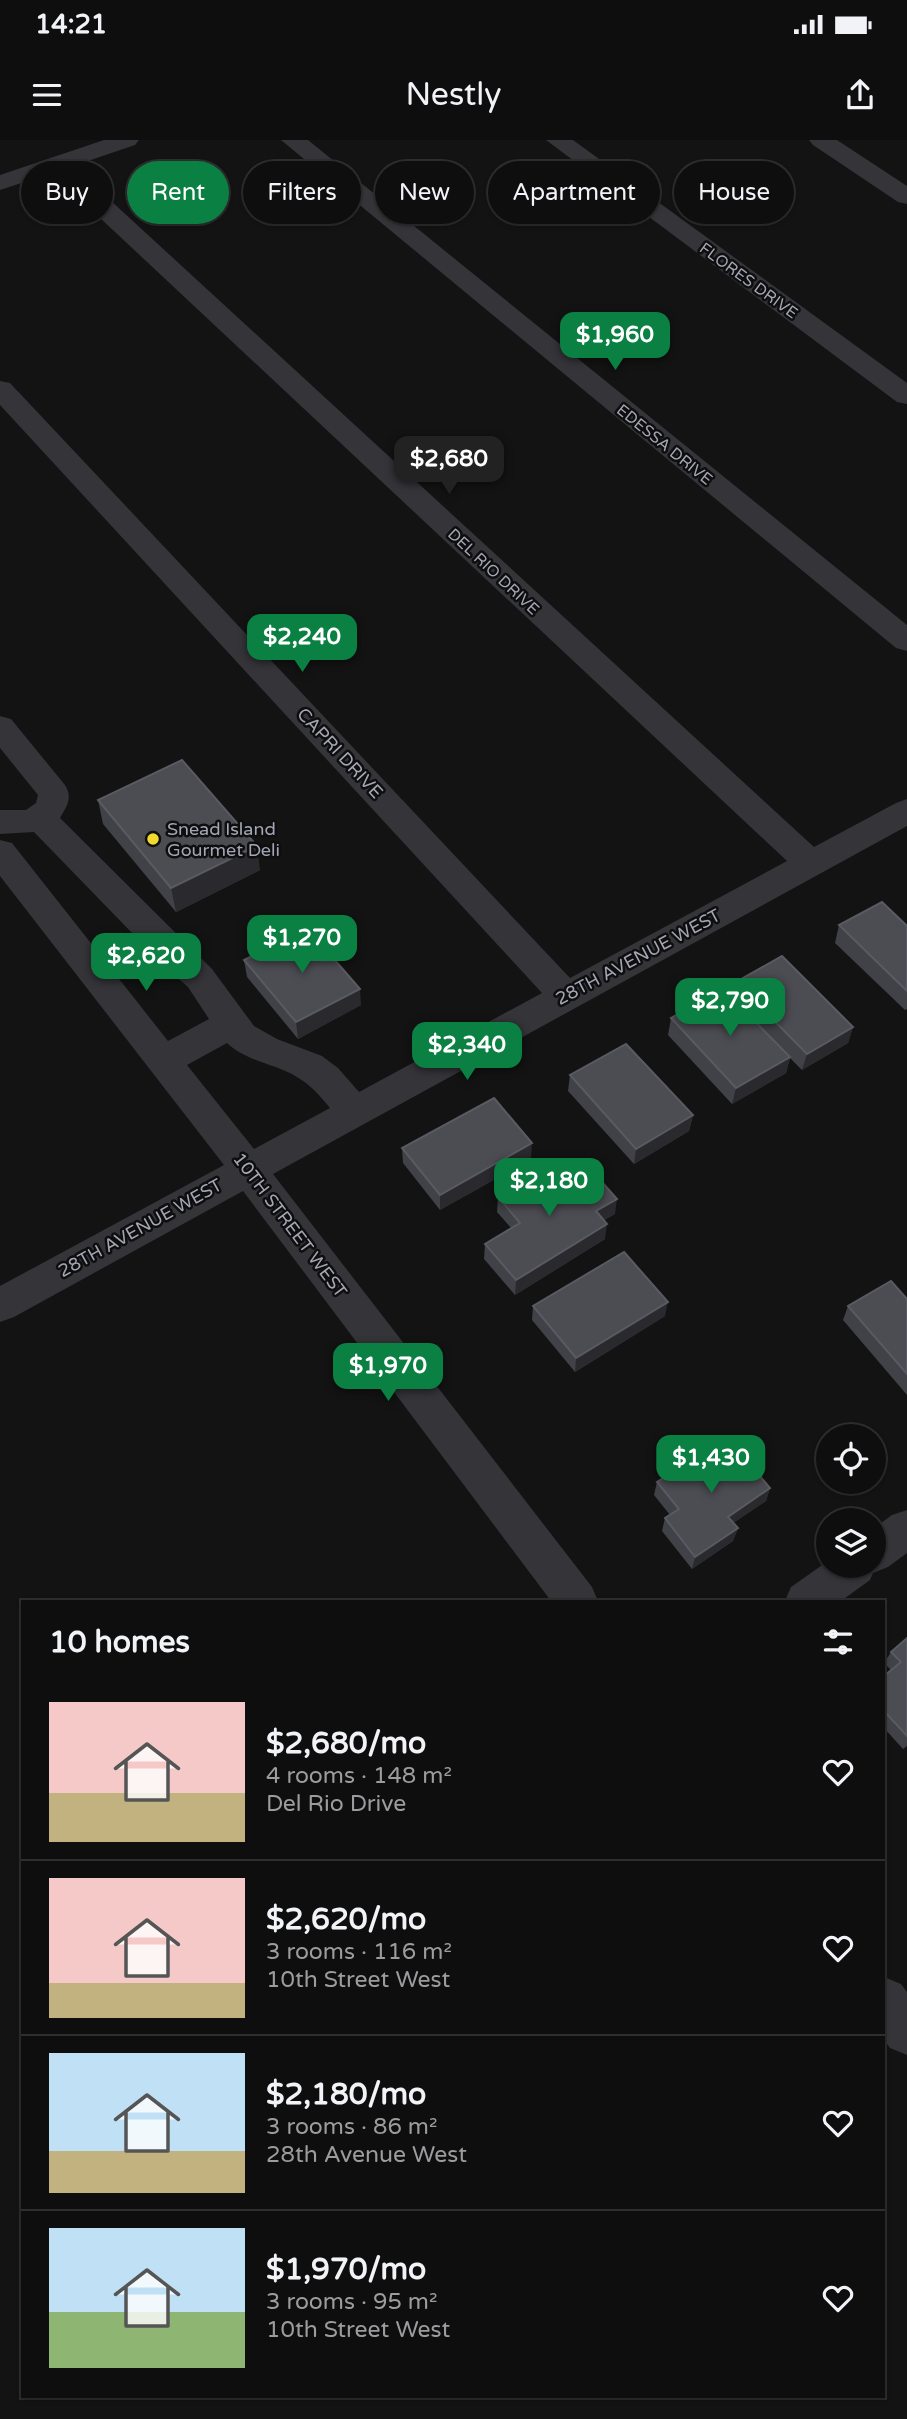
<!DOCTYPE html>
<html lang="en">
<head>
<meta charset="utf-8">
<style>
	body { margin:0; font-family:"Varela Round",sans-serif; background:#171718; color:#f1f3f6; height:100vh; display:flex; flex-direction:column; font-size:26px; white-space:nowrap }
	* { box-sizing:border-box; margin:0 }
	p { font-size:23px; color:#9b9c9e }
	.icon { flex:none; width:38px; height:38px; fill:none; stroke:currentColor; stroke-width:2; stroke-linecap:round; stroke-linejoin:round }
	.map { position:relative; flex:1; overflow:hidden }
	.details { position:absolute; left:21px; top:1460px; width:864px; height:798px; display:flex; flex-direction:column; background:#0e0e0f; border-radius:0px; box-shadow:0 2px 5px #0004,0 0 0 2px #2e2e2f }
	.details>* { flex:none }
	.top-card { position:absolute; left:21px; top:21px; width:866px; height:63px; display:flex; gap:14px }
	.tools { position:absolute; left:816px; top:1284px; display:grid; gap:14px }
	.tools a { display:grid; place-items:center; width:70px; height:70px; border-radius:50%; background:#0e0e0f; box-shadow:0 2px 5px #0004,0 0 0 2px #2e2e2f; font-size:35px }
	.price { position:absolute; translate:-50% -60px; padding:0 16px; border-radius:14px; background:#0b8043; color:#fff; font-size:23px; line-height:46px; filter:drop-shadow(0 2px 4px #0008) }
	.price::after { content:''; position:absolute; left:50%; top:42px; width:21px; height:16px; margin-left:-10px; background:inherit; clip-path:polygon(0 0,100% 0,50% 100%) }
	.price.on { background:#222; color:#fff }
	ul { padding:0; list-style:none }
	li { display:flex; align-items:center; gap:21px; height:175px; padding:0 28px }
	li+li { border-top:2px solid #2e2e2f }
	li span { display:grid; place-items:center; flex:none; width:196px; height:140px; border-radius:0px; color:#555 }
	li>.icon { margin-inline-start:auto }
	span .icon { width:84px; height:84px; fill:#fffc; stroke-width:1 }
	li b { font-size:30px }
	h2 { display:flex; justify-content:space-between; align-items:center; height:84px; padding:0 28px; font-size:30px }
	.chip { padding:0 24px; border-radius:32px; background:#0e0e0f; box-shadow:0 2px 5px #0004,0 0 0 2px #2e2e2f; font-size:24px; line-height:63px }
	.chip.on { background:#0b8043; color:#fff }
	.status { display:flex; justify-content:space-between; align-items:center; height:49px; padding:0 35px; background:#0e0e0f; direction:ltr }
	.status svg { height:19px; fill:currentColor }
	header { display:flex; justify-content:space-between; align-items:center; height:91px; padding:0 28px; background:#0e0e0f; font-size:32px; font-weight:600 }
	.map>svg:first-child { display:block }
</style>
</head>
<body>
<div class="status"><b>14:21</b><svg viewBox="0 0 49 12"><path d="M0 12V9h3v3zM5 12V6h3v6zM10 12V3h3v9zM15 12V0h3v12zM26 1h20v11H26zM47 4h2v5h-2z"/></svg></div>
<header><svg class="icon" aria-label="menu" viewBox="0 0 24 24"><path d="M4 6h16M4 12h16M4 18h16"/></svg>Nestly<svg class="icon" aria-label="share" viewBox="0 0 24 24"><path d="M12 15V3M7 8l5-5 5 5M5 13v7h14v-7"/></svg></header>
<div class="map">
<svg width="907" height="2279" viewBox="0 0 907 2279">
	<rect width="100%" height="100%" fill="#131314"/>
	<g fill="none" stroke-linecap="round" stroke-linejoin="round">
		<path fill="#343439" fill-rule="evenodd" d="M 104,0 L 139,0 L 135,5 L 73,26 L 814,707 L 896,663 L 907,659 L 907,686 L 273,1034 L 592,1447 L 598,1461 L 551,1461 L 243,1051 L 14,1177 L 0,1182 L 0,1146 L 224,1025 L 0,736 L 0,700 L 12,703 L 168,901 L 209,879 L 188,847 L 166,828 L 34,692 L 0,694 L 0,670 L 26,670 L 36,663 L 38,655 L 0,608 L 0,576 L 11,579 L 65,645 C 73,658 67,666 60,678 L 212,829 L 254,886 L 277,899 L 322,916 L 338,928 L 359,952 L 542,853 L 0,265 L 0,241 L 10,243 L 570,838 L 787,721 L 52,33 L 0,50 L 0,35 ZM 227,903 C 247,922 274,923 297,937 C 311,945 320,956 330,968 L 254,1009 L 187,925 Z
			M 281,0 L 308,0 L 907,485 L 907,511 L 896,508 Z
			M 546,0 L 573,0 L 907,243 L 907,264 L 897,262 Z
			M 809,0 L 837,0 L 907,46 L 907,64 L 898,62 L 813,5 Z
			M 907,1370 L 907,1413 L 888,1427 L 873,1433 L 870,1440 L 841,1461 L 785,1461 L 791,1447 L 828,1421 L 828,1426 L 873,1426 L 873,1389 L 892,1375 Z
			M 884,1837 L 901,1844 L 907,1852 L 907,1915 L 890,1908 L 884,1900 Z"/>
	</g>
	<path fill="#414247" d="M 98,660 L 260,730 L 176,772 L 103,684 Z
		M 839,785 L 907,786 L 907,869 L 905,870 L 835,803 Z
		M 244,820 L 361,865 L 298,899 L 247,837 Z
		M 736,842 L 853,887 L 848,903 L 802,930 L 790,918 L 786,933 L 732,964 L 668,895 L 671,878 L 733,858 Z
		M 570,935 L 693,975 L 689,991 L 634,1024 L 568,951 Z
		M 402,1008 L 531,1019 L 440,1070 L 403,1023 Z
		M 564,1039 L 615,1074 L 604,1080 L 605,1099 L 515,1155 L 484,1119 L 485,1104 L 511,1088 L 497,1072 L 498,1057 Z
		M 907,1159 L 907,1255 L 843,1180 L 848,1166 Z
		M 533,1166 L 665,1176 L 575,1232 L 532,1180 Z
		M 657,1342 L 770,1348 L 766,1361 L 733,1383 L 738,1388 L 733,1401 L 692,1429 L 662,1391 L 665,1378 L 670,1375 L 654,1355 Z
		M 907,1498 L 907,1606 L 903,1609 L 884,1588 L 884,1536 L 891,1530 L 884,1523 L 891,1512 Z"/>
	<path fill="#2a2a2e" d="M 257,706 L 260,730 L 176,772 L 171,748 Z
		M 360,849 L 361,865 L 298,899 L 296,882 Z
		M 853,887 L 848,903 L 802,930 L 807,914 Z
		M 790,917 L 786,933 L 732,964 L 736,948 Z
		M 693,975 L 689,991 L 634,1024 L 636,1009 Z
		M 532,1003 L 531,1019 L 440,1070 L 440,1055 Z
		M 617,1059 L 615,1074 L 594,1086 L 596,1071 Z
		M 607,1084 L 605,1099 L 515,1155 L 516,1140 Z
		M 668,1162 L 665,1176 L 575,1232 L 576,1218 Z
		M 770,1348 L 766,1361 L 724,1389 L 728,1377 Z
		M 738,1388 L 733,1401 L 692,1429 L 695,1417 Z"/>
	<path fill="#4c4c53" stroke="#5a5a62" stroke-width="2" d="M 182,620 L 257,706 L 171,748 L 98,660 Z
		M 882,762 L 907,786 L 907,851 L 839,785 Z
		M 307,788 L 360,849 L 296,882 L 244,820 Z
		M 782,816 L 853,887 L 807,914 L 736,842 Z
		M 723,849 L 790,917 L 736,948 L 671,878 Z
		M 626,904 L 693,975 L 636,1009 L 570,935 Z
		M 494,958 L 532,1003 L 440,1055 L 402,1008 Z
		M 551,1025 L 564,1039 L 587,1025 L 617,1059 L 596,1071 L 607,1084 L 516,1140 L 485,1104 L 520,1083 L 498,1057 Z
		M 624,1112 L 668,1162 L 576,1218 L 533,1166 Z
		M 891,1141 L 907,1159 L 907,1234 L 848,1166 Z
		M 727,1297 L 770,1348 L 728,1377 L 738,1388 L 695,1417 L 665,1378 L 679,1369 L 657,1342 Z
		M 907,1498 L 907,1596 L 884,1571 L 884,1536 L 901,1522 L 891,1512 Z"/>
	<circle fill="#f1d92e" stroke="#0e0e0f" stroke-width="2.5" cx="153" cy="699" r="7"/>
	<g text-anchor="middle" stroke-width="5" stroke-linejoin="round" paint-order="stroke">
		<g font-size="16" fill="#a4a6b5" stroke="#0e0e0f">
			<text transform="translate(749 140) rotate(36)" y="6">FLORES DRIVE</text>
			<text transform="translate(665 304) rotate(39)" y="6">EDESSA DRIVE</text>
			<text transform="translate(494 431) rotate(43)" y="6">DEL RIO DRIVE</text>
		</g>
		<g font-size="18" fill="#a4a6b5" stroke="#0e0e0f">
			<text transform="translate(340 613) rotate(47)" y="6">CAPRI DRIVE</text>
			<text transform="translate(638 817) rotate(-28)" y="6">28TH AVENUE WEST</text>
			<text transform="translate(290 1085) rotate(53)" y="6">10TH STREET WEST</text>
			<text transform="translate(140 1088) rotate(-29)" y="6">28TH AVENUE WEST</text>
		</g>
		<g font-size="18" fill="#a4a6b5" stroke="#0e0e0f" text-anchor="start">
			<text x="167" y="695">Snead Island<tspan x="167" dy="21">Gourmet Deli</tspan></text>
		</g>
	</g>
</svg>
<div class="tools">
<a><svg class="icon" aria-label="locate" viewBox="0 0 24 24"><circle cx="12" cy="12" r="6"/><path d="M12 2v4M12 18v4M2 12h4M18 12h4"/></svg></a>
<a><svg class="icon" aria-label="layers" viewBox="0 0 24 24"><path d="M12 4l9 5-9 5-9-5zM3 14l9 5 9-5"/></svg></a>
</div>
<b class="price" style="left:615px;top:232px">$1,960</b>
<b class="price on" style="left:449px;top:356px">$2,680</b>
<b class="price" style="left:302px;top:534px">$2,240</b>
<b class="price" style="left:302px;top:835px">$1,270</b>
<b class="price" style="left:146px;top:853px">$2,620</b>
<b class="price" style="left:730px;top:898px">$2,790</b>
<b class="price" style="left:467px;top:942px">$2,340</b>
<b class="price" style="left:549px;top:1078px">$2,180</b>
<b class="price" style="left:388px;top:1263px">$1,970</b>
<b class="price" style="left:711px;top:1355px">$1,430</b>
<div class="top-card">
<a class="chip">Buy</a>
<a class="chip on">Rent</a>
<a class="chip">Filters</a>
<a class="chip">New</a>
<a class="chip">Apartment</a>
<a class="chip">House</a>
</div>
<section class="details">
<h2>10 homes<svg class="icon" aria-label="filters" viewBox="0 0 24 24"><path d="M4 7h16M4 17h16"/><circle cx="9" cy="7" r="2"/><circle cx="15" cy="17" r="2"/></svg></h2>
<ul>
<li><span style="background:linear-gradient(#f6c9c9 65%,#c2b280 0)"><svg class="icon" aria-label="home" viewBox="0 0 24 24"><path d="M3 11l9-7 9 7M6 9v11h12V9"/></svg></span><div><b>$2,680/mo</b><p>4 rooms · 148 m²</p><p>Del Rio Drive</p></div><svg class="icon" aria-label="heart" viewBox="0 0 24 24"><path d="M12 20l-8-8c-3-5 5-10 8-4 3-6 11-1 8 4z"/></svg></li>
<li><span style="background:linear-gradient(#f6c9c9 75%,#c2b280 0)"><svg class="icon" aria-label="home" viewBox="0 0 24 24"><path d="M3 11l9-7 9 7M6 9v11h12V9"/></svg></span><div><b>$2,620/mo</b><p>3 rooms · 116 m²</p><p>10th Street West</p></div><svg class="icon" aria-label="heart" viewBox="0 0 24 24"><path d="M12 20l-8-8c-3-5 5-10 8-4 3-6 11-1 8 4z"/></svg></li>
<li><span style="background:linear-gradient(#bfe0f5 70%,#c2b280 0)"><svg class="icon" aria-label="home" viewBox="0 0 24 24"><path d="M3 11l9-7 9 7M6 9v11h12V9"/></svg></span><div><b>$2,180/mo</b><p>3 rooms · 86 m²</p><p>28th Avenue West</p></div><svg class="icon" aria-label="heart" viewBox="0 0 24 24"><path d="M12 20l-8-8c-3-5 5-10 8-4 3-6 11-1 8 4z"/></svg></li>
<li><span style="background:linear-gradient(#bfe0f5 60%,#8fb573 0)"><svg class="icon" aria-label="home" viewBox="0 0 24 24"><path d="M3 11l9-7 9 7M6 9v11h12V9"/></svg></span><div><b>$1,970/mo</b><p>3 rooms · 95 m²</p><p>10th Street West</p></div><svg class="icon" aria-label="heart" viewBox="0 0 24 24"><path d="M12 20l-8-8c-3-5 5-10 8-4 3-6 11-1 8 4z"/></svg></li>
</ul>
</section>
</div>
</body>
</html>
